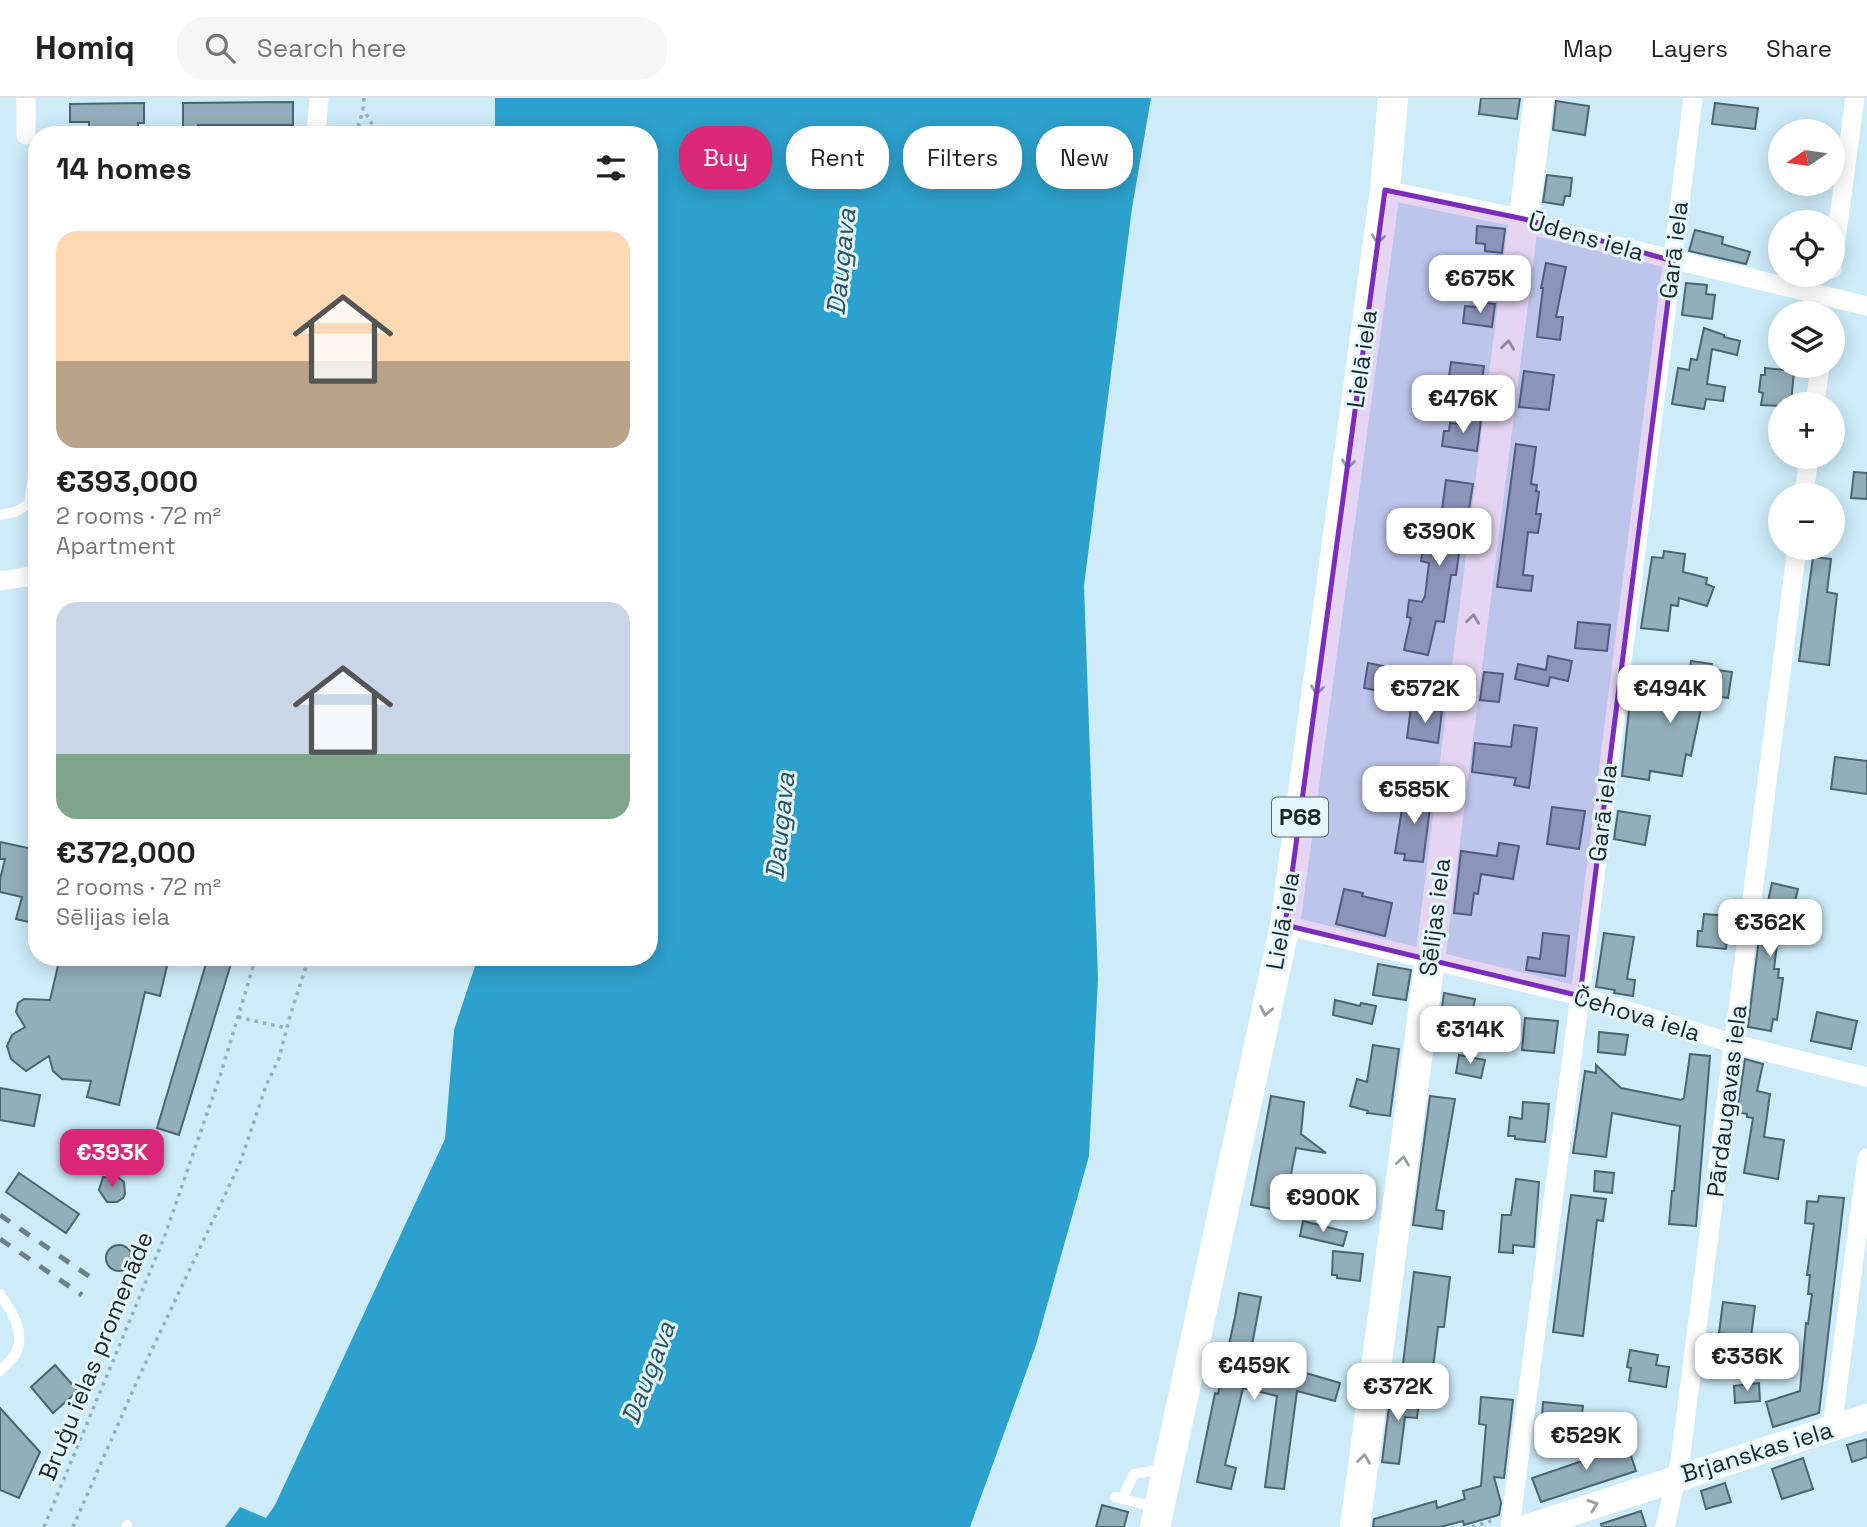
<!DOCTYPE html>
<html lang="en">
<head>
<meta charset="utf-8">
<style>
	body { margin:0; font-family:"Space Grotesk",sans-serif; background:#f6f6f6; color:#222; height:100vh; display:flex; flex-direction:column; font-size:26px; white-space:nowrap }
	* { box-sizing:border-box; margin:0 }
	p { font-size:23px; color:#767676 }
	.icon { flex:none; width:38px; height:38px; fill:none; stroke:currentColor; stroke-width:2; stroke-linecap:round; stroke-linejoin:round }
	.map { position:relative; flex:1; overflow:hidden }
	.sheet { position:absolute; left:28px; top:28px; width:630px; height:840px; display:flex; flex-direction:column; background:#fff; border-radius:28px; box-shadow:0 4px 18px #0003 }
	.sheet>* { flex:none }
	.banner { position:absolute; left:679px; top:28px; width:665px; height:63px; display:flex; gap:14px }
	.needle { width:46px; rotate:257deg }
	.tools { position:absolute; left:1768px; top:21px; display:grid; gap:14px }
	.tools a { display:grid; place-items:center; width:77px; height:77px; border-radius:50%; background:#fff; box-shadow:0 4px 18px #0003; font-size:35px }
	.price { position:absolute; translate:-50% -60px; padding:0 16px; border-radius:14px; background:#fff; color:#222; font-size:23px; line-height:46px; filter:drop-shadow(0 2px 4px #0008) }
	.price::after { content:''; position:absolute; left:50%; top:42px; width:21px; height:16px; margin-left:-10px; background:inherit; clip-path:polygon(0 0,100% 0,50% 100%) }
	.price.active { background:#db2777; color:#fff }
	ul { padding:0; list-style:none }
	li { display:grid; align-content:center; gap:14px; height:371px; padding:0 28px }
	li span { display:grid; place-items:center; height:217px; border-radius:21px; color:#555 }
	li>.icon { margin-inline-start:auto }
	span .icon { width:126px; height:126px; fill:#fffc; stroke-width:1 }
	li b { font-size:30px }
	h2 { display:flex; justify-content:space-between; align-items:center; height:84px; padding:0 28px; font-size:30px }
	.tag { padding:0 24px; border-radius:28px; background:#fff; box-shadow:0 4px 18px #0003; font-size:24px; line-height:63px }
	.tag.active { background:#db2777; color:#fff }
	header { display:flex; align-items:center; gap:42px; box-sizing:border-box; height:98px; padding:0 35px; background:#fff; border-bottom:2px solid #e0e0e0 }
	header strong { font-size:33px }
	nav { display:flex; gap:38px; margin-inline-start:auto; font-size:24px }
	.search { width:490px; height:63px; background:#f6f6f6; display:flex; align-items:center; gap:18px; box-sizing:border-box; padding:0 24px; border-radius:28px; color:#767676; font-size:26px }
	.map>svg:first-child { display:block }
</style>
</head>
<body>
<header>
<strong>Homiq</strong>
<div class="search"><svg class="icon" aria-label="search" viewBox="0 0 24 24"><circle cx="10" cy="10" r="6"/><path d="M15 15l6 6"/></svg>Search here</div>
<nav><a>Map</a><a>Layers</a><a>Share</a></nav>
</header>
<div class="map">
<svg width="1867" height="1429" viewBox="0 0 1867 1429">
	<rect width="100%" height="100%" fill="#cdebf9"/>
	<path fill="#2da1cd" d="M 495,0 L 1151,0 L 1132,110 L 1084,488 L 1098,881 L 1089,1058 L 1036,1247 L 970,1429 L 225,1429 L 240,1409 L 266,1420 L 275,1407 L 445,1041 L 454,932 L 478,859 L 649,859 L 649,37 L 495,37 Z"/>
	<path fill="#92aebb" stroke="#4b6571" stroke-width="2" d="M 1481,0 L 1520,0 L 1517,21 L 1479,16 Z
		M 1556,3 L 1589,8 L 1585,37 L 1553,32 Z
		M 293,4 L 293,27 L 198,27 L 198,37 L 183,37 L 183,5 Z
		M 144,5 L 144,25 L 138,25 L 138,37 L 105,37 L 105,29 L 89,30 L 89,24 L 70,24 L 70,6 Z
		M 1715,5 L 1758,10 L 1755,31 L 1712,26 Z
		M 1547,77 L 1572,80 L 1570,98 L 1565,98 L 1563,107 L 1543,104 Z
		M 1477,128 L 1505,131 L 1502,155 L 1485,153 L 1485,146 L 1476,145 Z
		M 1695,132 L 1723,139 L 1722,146 L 1750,154 L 1746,166 L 1689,153 Z
		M 1546,165 L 1566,169 L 1556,219 L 1563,219 L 1560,242 L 1537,239 L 1543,190 L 1541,190 Z
		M 1686,185 L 1707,187 L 1706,196 L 1715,197 L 1712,221 L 1682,217 Z
		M 1478,204 L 1495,206 L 1492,229 L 1463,225 L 1465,208 L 1477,209 Z
		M 1704,230 L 1724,237 L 1724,239 L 1740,243 L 1737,257 L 1712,251 L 1707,286 L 1725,289 L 1723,303 L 1706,301 L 1704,311 L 1672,306 L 1678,270 L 1689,272 L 1691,261 L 1697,262 Z
		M 1451,264 L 1484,268 L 1481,290 L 1448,286 Z
		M 1765,270 L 1794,273 L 1791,306 L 1780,306 L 1780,308 L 1761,307 L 1763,295 L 1759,294 L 1761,277 L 1765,277 Z
		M 1524,273 L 1554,277 L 1549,312 L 1519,309 Z
		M 1460,320 L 1481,322 L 1477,353 L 1442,348 L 1444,333 L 1449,333 L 1450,325 L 1460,326 Z
		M 1516,346 L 1536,349 L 1531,386 L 1537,387 L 1536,393 L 1539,394 L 1536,416 L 1541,416 L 1538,435 L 1528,434 L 1523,477 L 1533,478 L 1531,493 L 1497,489 Z
		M 1854,374 L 1867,375 L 1867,401 L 1851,400 Z
		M 1446,382 L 1473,386 L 1468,418 L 1464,418 L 1456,477 L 1451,477 L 1444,524 L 1436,523 L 1428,557 L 1404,552 L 1411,520 L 1407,519 L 1409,502 L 1422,504 L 1425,498 L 1429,465 L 1421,463 L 1424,447 L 1432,449 L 1433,440 L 1438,441 Z
		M 1664,453 L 1685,456 L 1683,474 L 1707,480 L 1706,486 L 1714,489 L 1707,508 L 1679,500 L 1678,508 L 1671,507 L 1668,533 L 1641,530 L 1652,459 L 1663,460 Z
		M 1813,459 L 1831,461 L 1827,494 L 1837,496 L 1829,567 L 1799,563 Z
		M 1578,524 L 1610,527 L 1607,553 L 1575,550 Z
		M 1548,558 L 1572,563 L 1568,583 L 1550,579 L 1548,588 L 1515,581 L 1518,566 L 1546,572 Z
		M 1691,563 L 1712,566 L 1711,571 L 1732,574 L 1728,600 L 1704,596 L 1691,658 L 1686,656 L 1682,678 L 1650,673 L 1649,682 L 1622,678 L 1630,602 L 1682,608 L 1687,569 L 1690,569 Z
		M 1368,565 L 1403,572 L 1398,597 L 1364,590 Z
		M 1484,574 L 1503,576 L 1499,604 L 1480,602 Z
		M 1411,609 L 1442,613 L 1438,645 L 1407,640 Z
		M 1514,627 L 1537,630 L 1529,690 L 1514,687 L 1516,680 L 1472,674 L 1475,645 L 1511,649 Z
		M 1835,659 L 1867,663 L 1867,696 L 1831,691 Z
		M 1410,692 L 1432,695 L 1423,764 L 1404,762 L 1405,756 L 1395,755 L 1404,698 L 1409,698 Z
		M 1552,709 L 1585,713 L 1579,751 L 1547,746 Z
		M 1618,713 L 1650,718 L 1645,747 L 1614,741 Z
		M 0,744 L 37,752 L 37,826 L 16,821 L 22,799 L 0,794 L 0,781 L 5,761 L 0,761 Z
		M 1499,745 L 1519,748 L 1513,781 L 1481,776 L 1478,796 L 1474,795 L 1471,817 L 1454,815 L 1461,753 L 1497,758 Z
		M 1772,785 L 1798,791 L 1794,807 L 1788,806 L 1784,839 L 1778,838 L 1774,871 L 1779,871 L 1778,880 L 1783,880 L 1777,922 L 1773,921 L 1771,933 L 1748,929 L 1762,816 L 1765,817 Z
		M 1344,791 L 1363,795 L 1362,798 L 1392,805 L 1385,838 L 1336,826 Z
		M 1704,816 L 1729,818 L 1726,851 L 1697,848 L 1698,833 L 1702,833 Z
		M 1543,835 L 1569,838 L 1565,878 L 1526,872 L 1528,859 L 1540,861 Z
		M 1604,835 L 1634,839 L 1627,881 L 1635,882 L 1633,898 L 1614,895 L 1615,892 L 1596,889 Z
		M 60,859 L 169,859 L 160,898 L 145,894 L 119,1007 L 87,999 L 91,983 L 62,981 L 53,973 L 49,958 L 26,973 L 11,961 L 7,948 L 12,937 L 25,929 L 16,914 L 18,905 L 24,901 L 50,902 Z
		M 208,859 L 233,859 L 179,1037 L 157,1030 Z
		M 1378,866 L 1411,872 L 1406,902 L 1373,897 Z
		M 1444,895 L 1475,901 L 1468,935 L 1446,930 L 1447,925 L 1440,923 Z
		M 1335,902 L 1360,908 L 1361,905 L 1376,908 L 1372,926 L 1333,917 Z
		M 1817,914 L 1857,923 L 1851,951 L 1811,943 Z
		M 1525,920 L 1558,923 L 1554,955 L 1522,952 Z
		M 1599,934 L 1628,937 L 1625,957 L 1598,954 Z
		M 1373,947 L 1399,951 L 1390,1018 L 1367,1015 L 1368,1013 L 1350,1008 L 1357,981 L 1367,984 Z
		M 1690,956 L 1710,958 L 1696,1128 L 1669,1126 L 1672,1093 L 1674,1093 L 1680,1028 L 1612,1015 L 1606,1059 L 1573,1055 L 1585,973 L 1596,975 L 1596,967 L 1621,990 L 1681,1002 L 1684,1000 Z
		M 1459,957 L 1485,962 L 1481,980 L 1456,975 Z
		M 1745,961 L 1763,966 L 1757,993 L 1770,996 L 1764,1039 L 1784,1042 L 1778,1081 L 1744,1075 L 1753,1020 L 1747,1019 L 1747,1016 L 1737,1014 Z
		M 0,990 L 40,997 L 34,1028 L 0,1022 Z
		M 1271,998 L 1304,1004 L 1301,1036 L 1326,1055 L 1296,1050 L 1288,1092 L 1292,1093 L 1288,1114 L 1251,1107 Z
		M 1430,998 L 1455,1001 L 1436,1112 L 1444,1113 L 1442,1131 L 1413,1127 Z
		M 1523,1004 L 1549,1006 L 1545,1044 L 1515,1041 L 1515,1038 L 1508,1038 L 1510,1019 L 1522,1021 Z
		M64 1060a13 13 0 1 1 26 0a13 13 0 1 1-26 0Z
		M 1595,1073 L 1614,1075 L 1612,1095 L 1594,1093 Z
		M 19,1075 L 79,1116 L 66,1135 L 6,1094 Z
		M 103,1079 L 119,1080 L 124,1084 L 125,1096 L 123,1100 L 117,1104 L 107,1104 L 99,1092 Z
		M 1516,1081 L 1539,1084 L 1534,1149 L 1513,1147 L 1513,1155 L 1499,1154 L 1502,1117 L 1511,1117 Z
		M 1571,1097 L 1606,1101 L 1603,1123 L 1597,1122 L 1583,1238 L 1553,1234 Z
		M 1819,1098 L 1844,1100 L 1819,1315 L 1773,1329 L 1766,1304 L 1800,1293 L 1806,1225 L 1808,1226 L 1812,1196 L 1808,1196 L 1810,1177 L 1807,1177 L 1814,1126 L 1805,1125 L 1807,1103 L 1818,1104 Z
		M 1303,1123 L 1347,1134 L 1343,1148 L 1300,1138 Z
		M106 1160a13 13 0 1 1 26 0a13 13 0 1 1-26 0Z
		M 1333,1153 L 1363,1156 L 1360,1183 L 1337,1180 L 1337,1177 L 1332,1177 Z
		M 1414,1174 L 1450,1179 L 1444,1229 L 1438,1229 L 1433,1270 L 1403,1266 Z
		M 1239,1195 L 1261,1199 L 1252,1247 L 1265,1250 L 1260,1272 L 1297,1280 L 1299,1273 L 1340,1285 L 1335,1303 L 1297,1293 L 1284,1391 L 1265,1389 L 1277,1298 L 1243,1290 L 1225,1367 L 1236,1370 L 1231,1391 L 1197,1384 L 1215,1295 L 1218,1296 L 1235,1219 Z
		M 1723,1204 L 1755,1208 L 1751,1239 L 1719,1235 Z
		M 1630,1252 L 1658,1257 L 1656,1267 L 1669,1269 L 1666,1289 L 1629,1283 L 1631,1270 L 1627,1269 Z
		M 55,1267 L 78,1293 L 53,1315 L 31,1289 Z
		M 1759,1285 L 1760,1303 L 1735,1305 L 1734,1288 Z
		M 1391,1293 L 1420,1296 L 1417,1320 L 1405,1319 L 1399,1366 L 1382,1364 Z
		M 1481,1299 L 1513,1302 L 1504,1380 L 1494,1379 L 1501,1405 L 1499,1417 L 1464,1427 L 1463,1423 L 1440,1429 L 1373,1429 L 1374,1421 L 1436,1403 L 1437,1410 L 1465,1401 L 1463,1393 L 1481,1388 L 1486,1327 L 1479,1326 Z
		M 1543,1304 L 1583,1308 L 1581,1324 L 1542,1320 Z
		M 0,1310 L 40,1354 L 19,1400 L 0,1392 Z
		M 1867,1341 L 1867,1359 L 1852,1364 L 1847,1347 Z
		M 1626,1342 L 1636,1373 L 1541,1404 L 1532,1380 L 1588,1361 L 1586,1355 Z
		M 1803,1360 L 1813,1391 L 1782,1401 L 1772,1371 Z
		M 1725,1385 L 1731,1404 L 1706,1411 L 1701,1393 Z
		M 1102,1407 L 1128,1414 L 1124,1429 L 1096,1429 Z
		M 1641,1413 L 1646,1429 L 1602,1429 L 1601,1426 Z"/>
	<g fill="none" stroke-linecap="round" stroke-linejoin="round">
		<path stroke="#97afba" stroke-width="3.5" stroke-dasharray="3.5 5" stroke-linecap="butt" d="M 364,0 L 363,11 L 379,37
			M 356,37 L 363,12
			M 238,919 L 286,930
			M 44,1429 L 164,1140 L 221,975 L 256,859
			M 73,1429 L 138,1281 L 240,1065 L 266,988 L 279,960 L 290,918 L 309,859
			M 1472,1429 L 1494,1422"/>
		<path stroke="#fff" stroke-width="10" d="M 34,367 L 37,298
			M 0,417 L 15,414 L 29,406 L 34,367 L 37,367
			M 0,1196 C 11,1212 26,1234 16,1255 C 13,1261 5,1267 0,1273
			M 1115,1399 L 1155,1409
			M 1122,1401 L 1134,1376 L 1162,1371
			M 126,1429 L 127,1427"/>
		<path stroke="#fff" stroke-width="19" d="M 26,37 L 26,0
			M 316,37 L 319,0
			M 1385,92 L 1524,121 L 1538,129 L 1867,208
			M 1832,171 L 1855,0
			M 1815,306 L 1820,268
			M 1804,397 L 1809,359
			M 0,483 L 37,477
			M 1285,827 L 1580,898 L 1735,946 L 1867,979
			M 1832,1331 L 1867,1060
			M 1510,1429 L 1580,898 L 1693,0
			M 1665,1429 L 1680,1363 L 1797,450"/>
		<path stroke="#fff" stroke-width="26" d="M 1528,1429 L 1867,1319"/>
		<path stroke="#fff" stroke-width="30" d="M 1155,1429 L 1285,827 L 1385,92 L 1393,0
			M 1355,1429 L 1430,862 L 1539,0"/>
		<path stroke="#6d818a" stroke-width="5" stroke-dasharray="12 12" stroke-linecap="butt" d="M 0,1117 L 93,1181
			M 0,1141 L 82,1197"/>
	</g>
	<defs><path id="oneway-chevron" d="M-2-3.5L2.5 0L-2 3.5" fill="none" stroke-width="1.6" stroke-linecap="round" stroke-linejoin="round" transform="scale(1.75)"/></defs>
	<g stroke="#999ea0">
		<use href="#oneway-chevron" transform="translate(1378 141) rotate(98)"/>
		<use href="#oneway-chevron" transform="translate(1508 247) rotate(-83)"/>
		<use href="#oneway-chevron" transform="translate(1348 366) rotate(98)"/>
		<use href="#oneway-chevron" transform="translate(1473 521) rotate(-83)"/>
		<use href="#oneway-chevron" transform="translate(1317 592) rotate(98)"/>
		<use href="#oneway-chevron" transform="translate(1266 913) rotate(102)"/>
		<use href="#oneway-chevron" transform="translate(1403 1063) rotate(-82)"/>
		<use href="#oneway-chevron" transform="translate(1364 1361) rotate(-82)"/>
		<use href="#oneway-chevron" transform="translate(1593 1407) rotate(-19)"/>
	</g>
	<path fill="#7b2cbf" fill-opacity="0.2" stroke="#7b2cbf" stroke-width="5" stroke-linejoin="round" d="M 1385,92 L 1524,121 L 1673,163 L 1580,898 L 1285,827 Z"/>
	<g text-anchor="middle" stroke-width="6" stroke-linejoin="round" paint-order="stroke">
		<rect fill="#e4f6fe" stroke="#58656b" stroke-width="2" x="1272" y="699.5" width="56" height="39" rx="5"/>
		<g font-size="23" font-weight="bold" fill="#1c272c">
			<text x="1300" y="727">P68</text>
		</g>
		<g font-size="24" fill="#1c272c" stroke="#e4f6fe">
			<text transform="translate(1586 139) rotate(16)" y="8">Ūdens iela</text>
			<text transform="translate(1674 152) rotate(-83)" y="8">Garā iela</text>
			<text transform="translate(1362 261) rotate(-82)" y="8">Lielā iela</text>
			<text transform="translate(1603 715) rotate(-83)" y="8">Garā iela</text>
			<text transform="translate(1435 819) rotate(-83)" y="8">Sēlijas iela</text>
			<text transform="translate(1283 823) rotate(-80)" y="8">Lielā iela</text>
			<text transform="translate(1637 917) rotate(17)" y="8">Čehova iela</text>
			<text transform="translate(1727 1003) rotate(-83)" y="8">Pārdaugavas iela</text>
			<text transform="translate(96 1258) rotate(-68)" y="8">Bruģu ielas promenāde</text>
			<text transform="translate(1757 1354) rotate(-17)" y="8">Brjanskas iela</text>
		</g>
		<g font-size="26" font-style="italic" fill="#275468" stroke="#e4f6fe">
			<text transform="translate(841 164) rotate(-84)" y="9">Daugava</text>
			<text transform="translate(780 728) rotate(-84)" y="9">Daugava</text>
			<text transform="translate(648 1275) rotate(-69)" y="9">Daugava</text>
		</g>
	</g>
</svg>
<div class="tools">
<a><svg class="needle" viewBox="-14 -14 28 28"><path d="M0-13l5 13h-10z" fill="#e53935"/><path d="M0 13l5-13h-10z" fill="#767676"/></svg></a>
<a><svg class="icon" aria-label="locate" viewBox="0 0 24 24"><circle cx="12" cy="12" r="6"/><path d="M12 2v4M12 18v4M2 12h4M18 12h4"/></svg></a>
<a><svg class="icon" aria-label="layers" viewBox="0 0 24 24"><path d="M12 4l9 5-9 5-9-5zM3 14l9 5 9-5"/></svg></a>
<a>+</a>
<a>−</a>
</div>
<b class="price" style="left:1480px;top:217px">€675K</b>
<b class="price" style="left:1463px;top:337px">€476K</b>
<b class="price" style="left:1439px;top:470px">€390K</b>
<b class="price" style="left:1425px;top:627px">€572K</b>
<b class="price" style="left:1670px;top:627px">€494K</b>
<b class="price" style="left:1414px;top:728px">€585K</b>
<b class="price" style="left:1770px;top:861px">€362K</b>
<b class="price" style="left:1470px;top:968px">€314K</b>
<b class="price active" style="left:112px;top:1091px">€393K</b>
<b class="price" style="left:1323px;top:1136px">€900K</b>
<b class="price" style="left:1747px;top:1295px">€336K</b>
<b class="price" style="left:1254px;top:1304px">€459K</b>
<b class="price" style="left:1398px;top:1325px">€372K</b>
<b class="price" style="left:1586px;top:1374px">€529K</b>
<div class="banner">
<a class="tag active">Buy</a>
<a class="tag">Rent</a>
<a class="tag">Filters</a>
<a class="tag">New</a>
</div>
<section class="sheet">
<h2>14 homes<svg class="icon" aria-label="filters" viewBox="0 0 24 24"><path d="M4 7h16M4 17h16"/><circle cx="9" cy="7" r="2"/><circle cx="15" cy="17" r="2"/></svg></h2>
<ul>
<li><span style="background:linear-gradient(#ffd9b3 60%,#b9a48a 0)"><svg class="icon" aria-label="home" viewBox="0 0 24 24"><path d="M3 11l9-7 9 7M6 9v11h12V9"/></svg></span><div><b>€393,000</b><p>2 rooms · 72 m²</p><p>Apartment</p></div></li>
<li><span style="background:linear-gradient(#c9d6e8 70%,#7fa58c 0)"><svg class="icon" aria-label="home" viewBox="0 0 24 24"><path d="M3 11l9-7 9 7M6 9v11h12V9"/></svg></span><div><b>€372,000</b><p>2 rooms · 72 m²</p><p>Sēlijas iela</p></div></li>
</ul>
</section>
</div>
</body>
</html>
